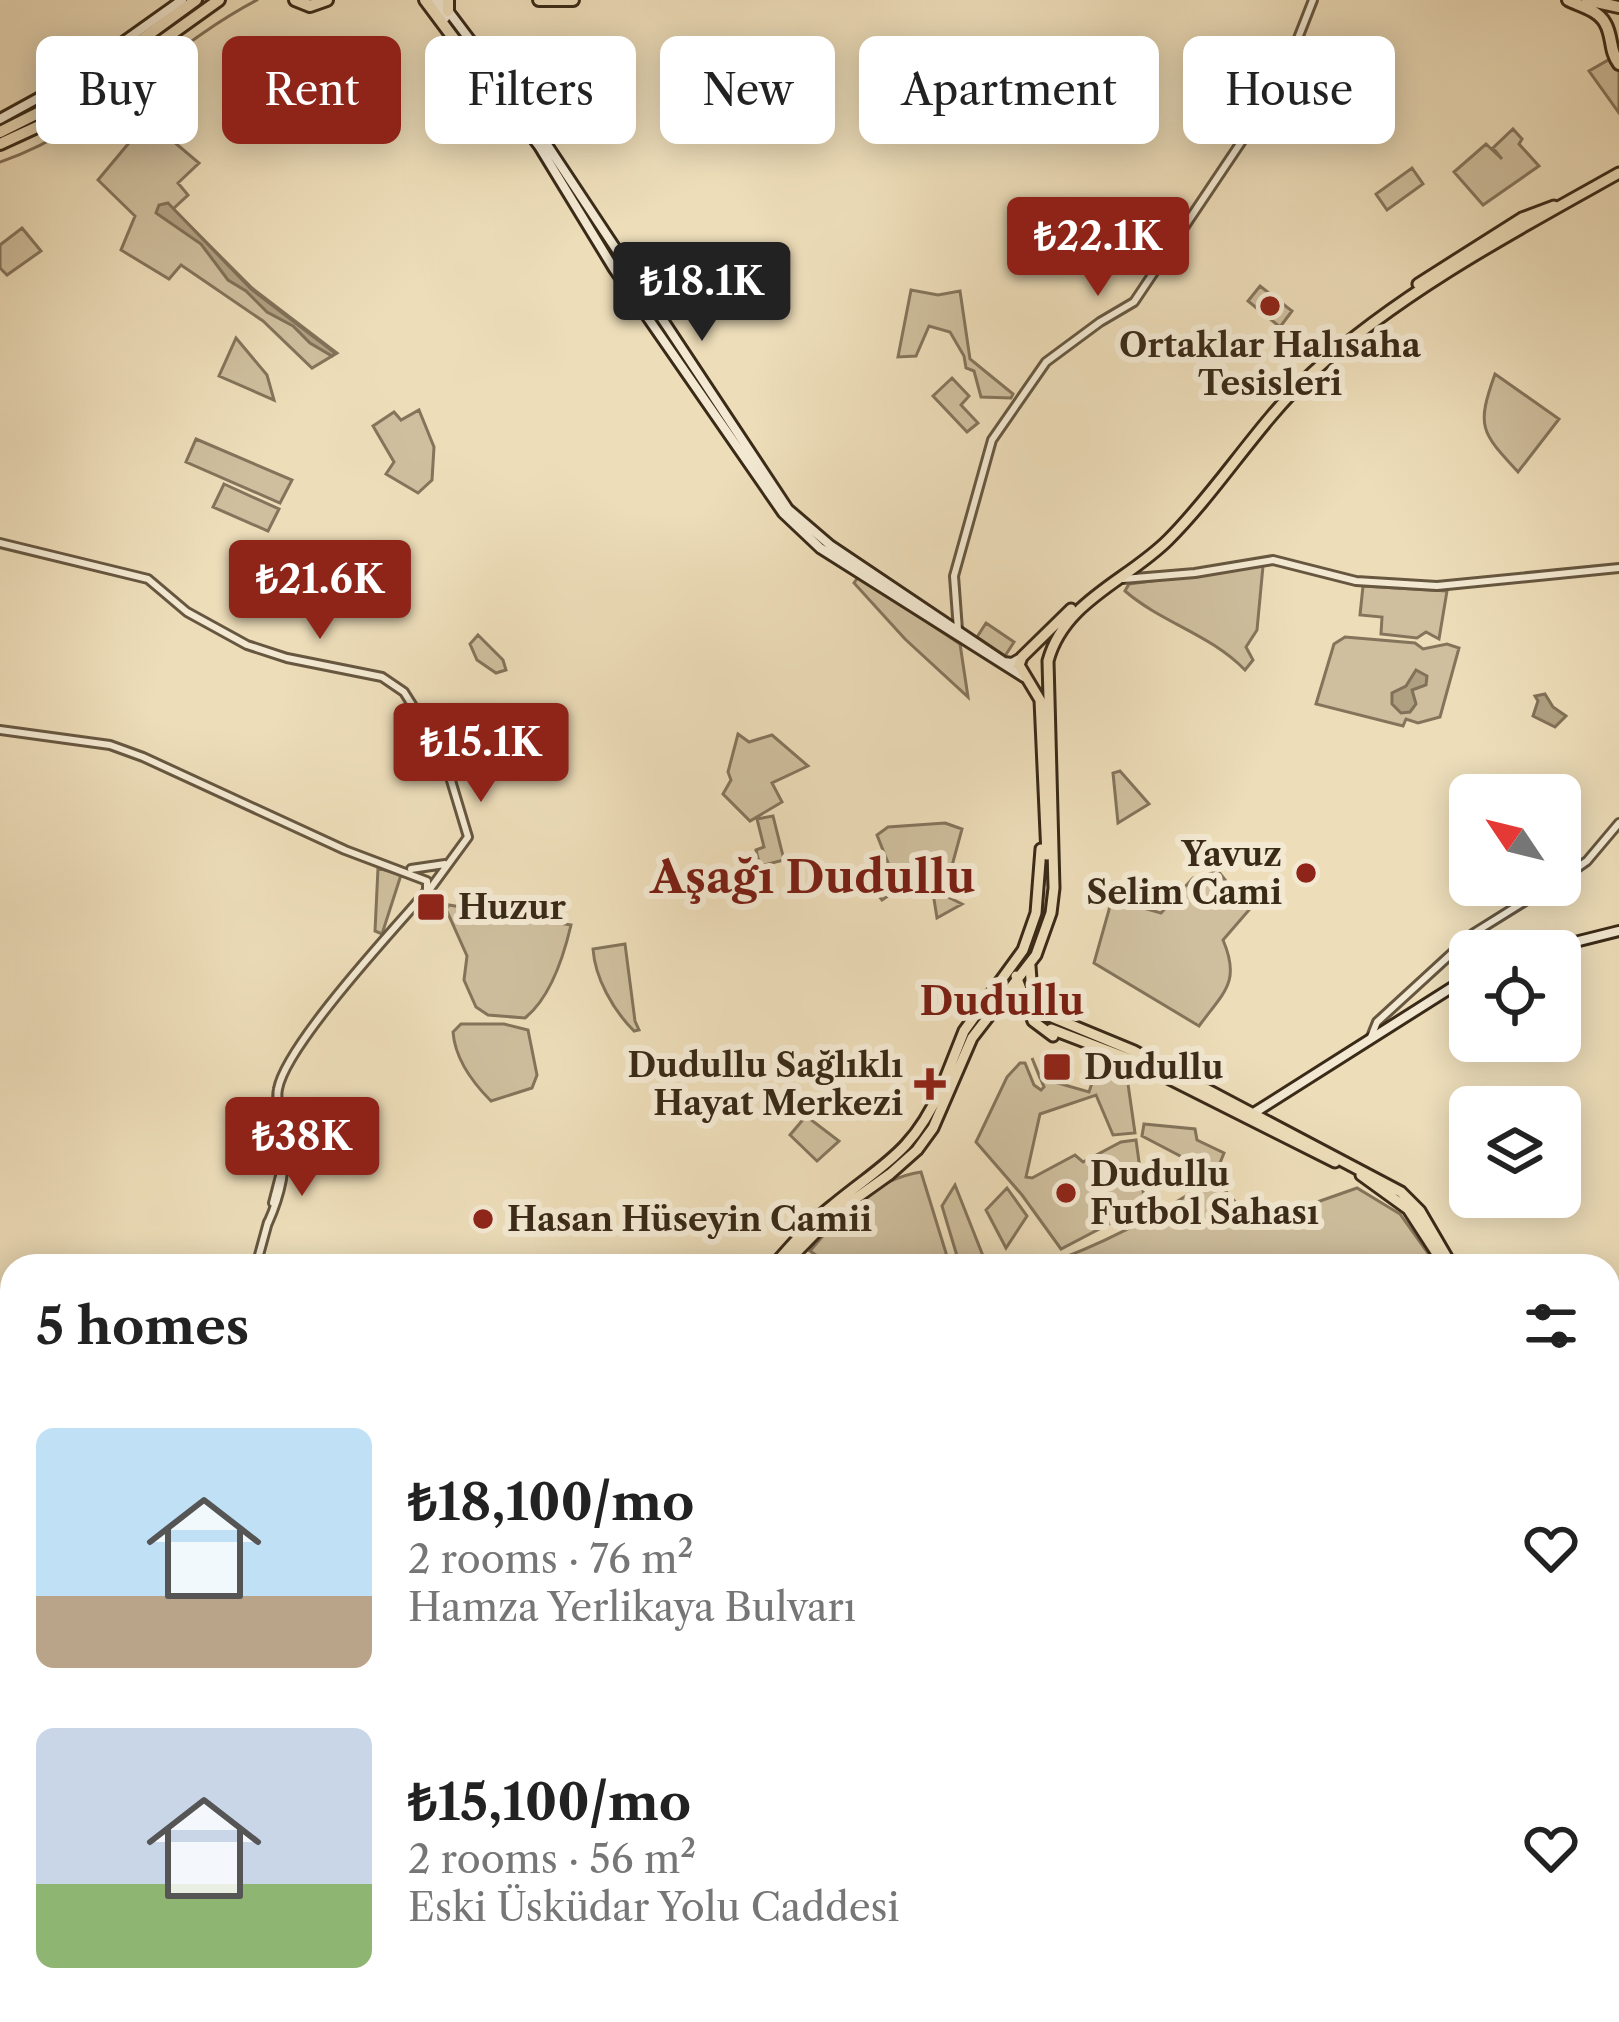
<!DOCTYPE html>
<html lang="en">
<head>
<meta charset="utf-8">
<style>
	body { margin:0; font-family:"Libre Caslon Text",serif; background:#f6f6f6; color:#222; height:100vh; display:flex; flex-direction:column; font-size:45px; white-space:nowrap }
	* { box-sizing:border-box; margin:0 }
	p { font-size:39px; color:#767676 }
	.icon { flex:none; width:66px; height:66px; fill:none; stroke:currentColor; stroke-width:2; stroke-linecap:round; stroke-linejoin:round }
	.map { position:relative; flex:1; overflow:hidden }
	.side { position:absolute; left:0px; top:1254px; width:1620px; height:768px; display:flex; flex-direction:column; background:#fff; border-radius:36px 36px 0 0; box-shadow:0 6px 30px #0003 }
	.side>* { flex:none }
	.guide { position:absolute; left:36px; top:36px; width:1548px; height:108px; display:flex; gap:24px }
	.needle { width:78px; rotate:305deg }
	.controls { position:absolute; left:1449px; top:774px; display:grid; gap:24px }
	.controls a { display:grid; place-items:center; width:132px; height:132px; border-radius:18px; background:#fff; box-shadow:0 6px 30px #0003; font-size:60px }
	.price { position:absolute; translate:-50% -102px; padding:0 27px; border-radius:12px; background:#8f2418; color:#fff; font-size:39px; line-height:78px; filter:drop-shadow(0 3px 6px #0008) }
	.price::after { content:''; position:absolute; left:50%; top:72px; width:36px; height:27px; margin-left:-18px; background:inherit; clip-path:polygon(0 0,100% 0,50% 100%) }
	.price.on { background:#222; color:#fff }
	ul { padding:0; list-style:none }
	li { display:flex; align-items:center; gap:36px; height:300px; padding:0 36px }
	li span { display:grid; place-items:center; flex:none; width:336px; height:240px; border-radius:18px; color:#555 }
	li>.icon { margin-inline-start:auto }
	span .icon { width:144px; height:144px; fill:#fffc; stroke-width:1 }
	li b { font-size:51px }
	h2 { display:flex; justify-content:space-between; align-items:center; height:144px; padding:0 36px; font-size:51px }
	.chip { padding:0 42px; border-radius:18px; background:#fff; box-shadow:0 6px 30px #0003; font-size:42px; line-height:108px }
	.chip.on { background:#8f2418; color:#fff }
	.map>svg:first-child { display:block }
</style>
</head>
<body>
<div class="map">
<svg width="1619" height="2022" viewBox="0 0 1619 2022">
	<rect width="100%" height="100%" fill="#edddb9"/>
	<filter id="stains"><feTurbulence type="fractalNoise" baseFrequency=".00167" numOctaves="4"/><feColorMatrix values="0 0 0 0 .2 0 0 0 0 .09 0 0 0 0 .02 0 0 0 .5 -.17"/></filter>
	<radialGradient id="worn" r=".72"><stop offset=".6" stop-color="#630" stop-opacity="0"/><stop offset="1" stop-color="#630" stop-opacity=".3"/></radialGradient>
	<path fill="#cfbf9e" stroke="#84745b" stroke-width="3" d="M 1610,59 L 1619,69 L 1619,113 L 1589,71 Z
		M 148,120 L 199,163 L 178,183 L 188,195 L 173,209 L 252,288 L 337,353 L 312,368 L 263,321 L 181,265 L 169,279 L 121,250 L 135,216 L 98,180 Z
		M 1513,129 L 1522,139 L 1519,144 L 1539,166 L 1483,205 L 1454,172 L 1486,144 L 1502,159 L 1493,148 Z
		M 1412,168 L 1423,184 L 1387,210 L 1376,194 Z
		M 22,228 L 41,251 L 7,275 L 0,268 L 0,245 Z
		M 1260,286 L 1292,311 L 1280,327 L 1248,301 Z
		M 911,290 L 938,295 L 960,291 L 970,359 L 1013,394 L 1011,398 L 981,397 L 974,371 L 966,368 L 964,356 L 950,332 L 929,326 L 916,356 L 898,357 Z
		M 236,338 L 267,375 L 274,400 L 219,376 Z
		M 1495,374 L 1559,419 L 1518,472 C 1481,432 1476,427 1495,374 Z
		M 952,378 L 969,396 L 961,405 L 978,423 L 967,432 L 933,396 Z
		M 419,410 L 434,447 L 432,480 L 418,493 L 386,474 L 394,462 L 373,426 L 394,412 L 401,420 Z
		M 196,439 L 292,480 L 280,503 L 186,462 Z
		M 224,484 L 279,509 L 268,531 L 213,507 Z
		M 1263,566 L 1257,630 L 1246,647 L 1253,660 L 1245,670 C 1210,634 1162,623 1125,591 L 1129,584 Z
		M 859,576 L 960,644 L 968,697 L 905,639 L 854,583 Z
		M 1363,586 L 1447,591 L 1439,639 L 1426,632 L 1417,638 L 1381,634 L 1382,617 L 1360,615 Z
		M 986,623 L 1014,642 L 1005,656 L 977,637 Z
		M 478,635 L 503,660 L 506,670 L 496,673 L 477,660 L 470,644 Z
		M 1345,637 L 1415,643 L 1423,649 L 1447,644 L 1459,648 L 1440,717 L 1418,723 L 1406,719 L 1403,726 L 1316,704 L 1334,644 Z
		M 738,734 L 749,742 L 772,735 L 808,766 L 772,783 L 782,802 L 750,821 L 723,794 L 731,780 L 728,772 Z
		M 1120,771 L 1149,804 L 1118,823 L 1113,773 Z
		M 773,816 L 784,860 L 760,866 L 756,850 L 764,847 L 757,819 Z
		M 945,823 L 962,829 L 944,895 L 962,904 L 937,918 L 933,893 L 903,886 L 882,900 L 871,886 L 892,873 L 877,835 L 888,827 Z
		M 378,868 L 401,875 L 382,934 L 375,931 Z
		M 1218,871 L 1249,910 L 1223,940 C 1241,982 1224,992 1199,1026 L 1094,963 L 1112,899 L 1161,913 L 1193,878 Z
		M 449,905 L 571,925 C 564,955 550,998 525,1018 L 488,1015 L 476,1007 L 464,980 L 467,956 L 446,909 Z
		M 625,944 L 635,1021 L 639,1030 L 634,1031 C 613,1010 595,978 593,949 Z
		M 461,1024 L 504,1024 L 528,1030 L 537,1075 L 532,1088 L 491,1101 C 473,1083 455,1058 453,1032 Z
		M 1032,1058 L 1040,1078 L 1089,1092 L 1093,1080 L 1087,1078 L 1089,1068 L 1097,1067 L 1096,1059 L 1125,1063 L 1135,1133 L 1113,1135 L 1096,1095 L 1040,1114 L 1026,1177 L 1032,1178 L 1075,1155 L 1083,1162 L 1121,1142 L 1136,1140 L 1145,1205 L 1061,1249 L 1022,1195 L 976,1142 L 1007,1077 L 1020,1063 L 1025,1063 L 1034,1085 L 1041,1090 L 1044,1087 Z
		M 806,1116 L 839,1141 L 817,1161 L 790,1135 Z
		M 1144,1124 L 1195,1129 L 1197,1140 L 1224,1153 L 1214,1178 L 1255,1224 L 1357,1188 L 1400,1214 L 1437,1266 L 1041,1266 C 1102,1245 1157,1216 1211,1180 L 1203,1168 L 1142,1136 Z
		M 921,1172 L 950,1266 L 832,1266 L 810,1251 C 839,1216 874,1179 921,1172 Z
		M 955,1185 L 987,1266 L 960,1266 L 942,1206 Z
		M 1007,1188 L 1027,1216 L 1006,1248 L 986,1210 Z"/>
	<path fill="#b0a082" stroke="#817158" stroke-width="3" d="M 168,203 L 251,289 L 335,353 L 332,356 L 310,343 L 293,326 L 267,312 L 246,291 L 228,280 L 201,244 L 156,213 L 159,205 Z
		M 1416,670 L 1427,676 L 1426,685 L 1412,690 L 1416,704 L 1410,712 L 1401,713 L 1392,704 L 1392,693 L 1406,686 Z
		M 1545,694 L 1553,707 L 1566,716 L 1555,727 L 1533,716 L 1538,701 L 1535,696 Z"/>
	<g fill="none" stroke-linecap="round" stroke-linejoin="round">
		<path stroke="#817158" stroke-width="3" d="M 0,162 C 100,128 165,48 257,0
			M 0,1312 L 12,1319"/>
		<path stroke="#c9b999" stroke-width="9" stroke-dasharray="9 4.5" stroke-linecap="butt" d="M 1008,989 L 1014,1010 L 1036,1024
			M 980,1016 C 1030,961 1043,928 1047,855"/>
		<defs>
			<path id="tertiary" d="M 0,543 L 148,579 L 187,612 L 247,645 L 287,658 L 382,677 L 404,692 L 443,754 L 468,837 L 430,889
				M 1123,579 L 1195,573 L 1273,560 L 1356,581 L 1437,586 L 1619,568
				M 958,630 L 954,576 L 992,440 L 1046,362 L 1100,322 L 1134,302 L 1260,114 L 1293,51 L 1313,0
				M 0,730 L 110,745 L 143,757 L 345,850 L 427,881 L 427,891 C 394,929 286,1045 278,1089 C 275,1103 282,1120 283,1134 C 287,1167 281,1194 268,1223
				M 411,869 L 445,864
				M 1560,880 L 1587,861 L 1619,823
				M 1371,1037 L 1377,1022 L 1474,933 L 1551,885
				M 273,1203 L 280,1176
				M 256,1266 L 268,1222
				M 0,1349 L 12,1358
				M 0,1949 L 12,1990
				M 17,2010 L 20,2022
				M 781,2010 L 787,2022
				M 985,2010 L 985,2022
				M 29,2022 L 32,2010"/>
			<path id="secondary" d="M 432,0 L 445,18
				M 440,0 L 532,122 L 788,509 L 830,545 L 1004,662 L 1012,663 L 1021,658
				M 492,84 L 539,146 L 614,269 L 783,513 L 820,548 L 1024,677
				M 0,119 L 64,84 L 182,0
				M 1539,951 L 1619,931
				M 1249,1116 L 1470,976
				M 1608,1516 L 1619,1511
				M 559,2022 L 586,2010"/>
			<path id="primary" d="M 1418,284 L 1522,218 L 1554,206
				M 1047,855 L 1040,700 L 1019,665 L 1022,657 L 1071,609
				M 1030,966 L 1032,994 L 1052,1017 L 1134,1051 L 1401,1192 L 1420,1211 L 1452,1266
				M 1016,976 L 1033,1021 L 1053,1036
				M 1051,1029 L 1132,1060 L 1335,1162
				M 939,1094 L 964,1031 L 1023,950 L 1036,913 L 1041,849
				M 1361,1175 L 1408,1209 L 1445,1266
				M 773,1266 C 792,1245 811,1222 833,1205 C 884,1163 912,1153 941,1089
				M 783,1266 L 834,1214 L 890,1174 L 917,1150 L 933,1128 L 972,1038 L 1036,955 L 1051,913 L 1054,888 L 1048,661 C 1064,601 1127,581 1168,540 C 1220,488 1258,423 1312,373 C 1399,293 1515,231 1619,173
				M 1608,1623 L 1619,1652
				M 1608,1642 L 1619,1671
				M 1608,1811 L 1619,1807
				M 1448,2010 L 1449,2022
				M 288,2022 L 299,2010
				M 298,2022 L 308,2010"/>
			<path id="trunk" d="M 295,0 L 310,6 L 327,0
				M 425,0 L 484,79 L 493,86
				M 539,0 L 573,0
				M 1568,0 C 1580,6 1598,10 1605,23 C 1613,36 1609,51 1619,64
				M 1587,0 L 1619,7
				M 448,11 L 448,0
				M 0,132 L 48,108 L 196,0
				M 0,144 L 50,121 L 219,0"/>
		</defs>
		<use href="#tertiary" stroke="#675740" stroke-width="12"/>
		<use href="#secondary" stroke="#3a2a18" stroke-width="14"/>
		<use href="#primary" stroke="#3a2a18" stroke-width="15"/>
		<use href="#trunk" stroke="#3a2a18" stroke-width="16"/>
		<use href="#tertiary" stroke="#f3e9d2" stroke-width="6"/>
		<use href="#secondary" stroke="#f3e9d2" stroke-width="8"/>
		<use href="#primary" stroke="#edddb9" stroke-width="9"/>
		<use href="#trunk" stroke="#edddb9" stroke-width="10"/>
	</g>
	<g fill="#8f2418" stroke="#f3e9d2" stroke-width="4.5">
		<circle cx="1270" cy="306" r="12"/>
		<circle cx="1306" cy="873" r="12"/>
		<rect x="416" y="892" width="30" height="30" rx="6"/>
		<rect x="1042" y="1052" width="30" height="30" rx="6"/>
		<path d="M924 1066h12v12h12v12h-12v12h-12v-12h-12v-12h12z"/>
		<circle cx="1066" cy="1193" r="12"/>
		<circle cx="483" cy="1219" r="12"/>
	</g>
	<g text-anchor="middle" stroke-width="12" stroke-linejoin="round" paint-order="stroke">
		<g font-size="33" font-weight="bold" fill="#3a2a18" stroke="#f3e9d2" text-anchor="start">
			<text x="1270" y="357" text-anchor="middle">Ortaklar Halısaha<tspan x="1270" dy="38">Tesisleri</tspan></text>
			<text x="1282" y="866" text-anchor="end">Yavuz<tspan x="1282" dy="38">Selim Cami</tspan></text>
			<text x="458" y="919">Huzur</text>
			<text x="903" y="1077" text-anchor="end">Dudullu Sağlıklı<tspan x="903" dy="38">Hayat Merkezi</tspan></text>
			<text x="1084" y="1079">Dudullu</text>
			<text x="1090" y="1186">Dudullu<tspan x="1090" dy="38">Futbol Sahası</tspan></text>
			<text x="507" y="1231">Hasan Hüseyin Camii</text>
		</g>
		<g font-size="39" font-weight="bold" fill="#7a1f14" stroke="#f3e9d2">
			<text x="1002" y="1015">Dudullu</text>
		</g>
		<g font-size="45" font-weight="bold" fill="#7a1f14" stroke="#f3e9d2">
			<text x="813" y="893">Aşağı Dudullu</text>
		</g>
	</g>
	<rect width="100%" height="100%" filter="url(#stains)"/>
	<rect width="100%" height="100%" fill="url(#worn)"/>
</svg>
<div class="controls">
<a><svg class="needle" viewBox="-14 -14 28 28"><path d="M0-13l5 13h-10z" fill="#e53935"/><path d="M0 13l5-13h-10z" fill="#767676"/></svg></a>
<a><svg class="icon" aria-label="locate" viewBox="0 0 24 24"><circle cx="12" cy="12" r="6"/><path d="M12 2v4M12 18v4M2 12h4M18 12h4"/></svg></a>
<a><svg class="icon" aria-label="layers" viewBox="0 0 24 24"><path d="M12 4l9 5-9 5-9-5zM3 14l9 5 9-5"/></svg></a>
</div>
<b class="price" style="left:1098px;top:299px">₺22.1K</b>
<b class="price on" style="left:702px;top:344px">₺18.1K</b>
<b class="price" style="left:320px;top:642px">₺21.6K</b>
<b class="price" style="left:481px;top:805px">₺15.1K</b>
<b class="price" style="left:302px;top:1199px">₺38K</b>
<div class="guide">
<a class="chip">Buy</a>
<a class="chip on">Rent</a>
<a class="chip">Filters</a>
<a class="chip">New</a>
<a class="chip">Apartment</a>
<a class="chip">House</a>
</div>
<section class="side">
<h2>5 homes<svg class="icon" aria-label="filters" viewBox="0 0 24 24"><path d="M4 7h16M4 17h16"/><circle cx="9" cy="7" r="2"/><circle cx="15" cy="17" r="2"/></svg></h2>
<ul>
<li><span style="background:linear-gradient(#bfe0f5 70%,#b9a48a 0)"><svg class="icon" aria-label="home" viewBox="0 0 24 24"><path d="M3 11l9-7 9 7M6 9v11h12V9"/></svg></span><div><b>₺18,100/mo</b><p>2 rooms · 76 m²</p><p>Hamza Yerlikaya Bulvarı</p></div><svg class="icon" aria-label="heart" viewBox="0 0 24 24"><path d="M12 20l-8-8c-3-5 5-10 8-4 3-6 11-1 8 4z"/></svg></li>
<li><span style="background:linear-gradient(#c9d6e8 65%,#8fb573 0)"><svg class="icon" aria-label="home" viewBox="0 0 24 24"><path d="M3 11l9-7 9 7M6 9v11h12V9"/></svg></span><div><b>₺15,100/mo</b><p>2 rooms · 56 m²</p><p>Eski Üsküdar Yolu Caddesi</p></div><svg class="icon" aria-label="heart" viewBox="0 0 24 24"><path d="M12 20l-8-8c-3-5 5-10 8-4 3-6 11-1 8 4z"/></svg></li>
</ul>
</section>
</div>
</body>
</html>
